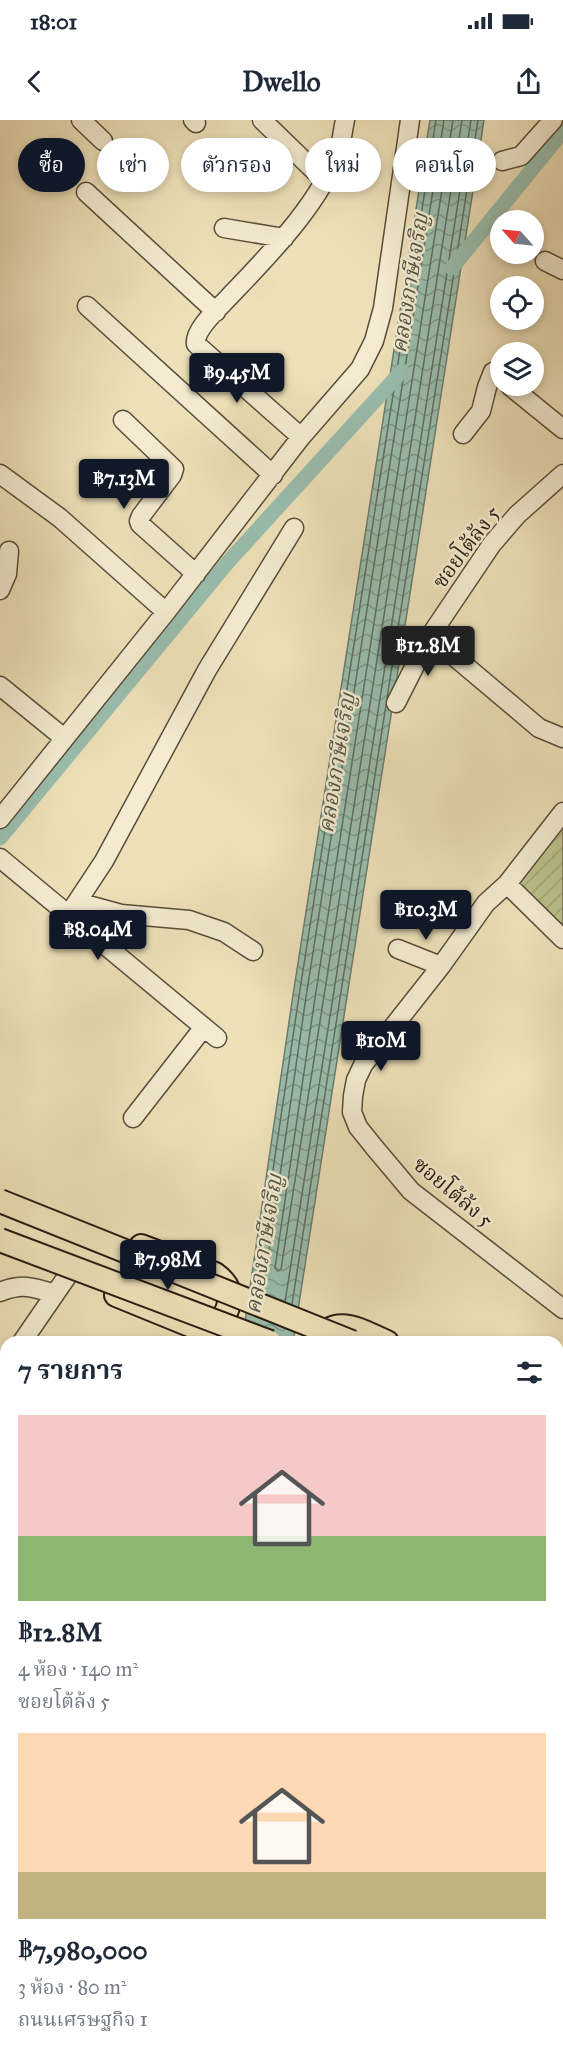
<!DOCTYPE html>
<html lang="th">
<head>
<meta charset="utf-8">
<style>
	body { margin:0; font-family:"IM FELL Great Primer","Noto Serif Thai",serif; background:#f6f6f7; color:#1f2937; height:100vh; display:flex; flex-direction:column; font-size:22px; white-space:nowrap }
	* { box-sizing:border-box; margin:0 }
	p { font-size:20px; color:#747a83 }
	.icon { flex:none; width:33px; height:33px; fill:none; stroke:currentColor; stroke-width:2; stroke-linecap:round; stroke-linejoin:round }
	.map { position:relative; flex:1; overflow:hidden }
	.panel { position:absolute; left:0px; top:1216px; width:564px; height:722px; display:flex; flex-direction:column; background:#fff; border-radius:18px 18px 0 0; box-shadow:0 3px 9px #0003 }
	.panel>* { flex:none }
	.banner { position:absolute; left:18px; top:18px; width:528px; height:54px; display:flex; gap:12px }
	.needle { width:39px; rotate:297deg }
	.fabs { position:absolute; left:490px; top:90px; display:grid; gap:12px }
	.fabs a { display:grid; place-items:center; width:54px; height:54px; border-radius:50%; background:#fff; box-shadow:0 3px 9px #0003; font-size:30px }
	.price { position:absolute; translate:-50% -51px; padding:0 14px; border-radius:6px; background:#111827; color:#fff; font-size:20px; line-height:39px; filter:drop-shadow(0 2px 3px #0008) }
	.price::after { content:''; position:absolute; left:50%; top:36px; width:18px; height:14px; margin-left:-9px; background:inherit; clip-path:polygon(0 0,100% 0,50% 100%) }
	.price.on { background:#222; color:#fff }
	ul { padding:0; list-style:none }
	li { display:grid; align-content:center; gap:12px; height:318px; padding:0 18px }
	li span { display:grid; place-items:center; height:186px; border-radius:0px; color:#555 }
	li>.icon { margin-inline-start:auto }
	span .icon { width:108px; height:108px; fill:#fffc; stroke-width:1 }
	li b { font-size:26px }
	h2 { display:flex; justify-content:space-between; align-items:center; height:72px; padding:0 18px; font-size:26px }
	.chip { padding:0 21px; border-radius:27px; background:#fff; box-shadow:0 3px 9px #0003; font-size:21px; line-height:54px }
	.chip.on { background:#111827; color:#fff }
	.status { display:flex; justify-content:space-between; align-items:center; height:42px; padding:0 30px; background:#fff; direction:ltr }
	.status svg { height:16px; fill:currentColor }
	header { display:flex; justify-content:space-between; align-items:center; height:78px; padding:0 18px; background:#fff; font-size:27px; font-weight:700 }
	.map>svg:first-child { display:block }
</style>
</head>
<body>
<div class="status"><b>18:01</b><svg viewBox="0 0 49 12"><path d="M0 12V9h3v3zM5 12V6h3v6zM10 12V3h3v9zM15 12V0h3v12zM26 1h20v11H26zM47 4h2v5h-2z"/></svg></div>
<header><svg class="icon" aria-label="back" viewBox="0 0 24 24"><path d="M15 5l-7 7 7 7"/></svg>Dwello<svg class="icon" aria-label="share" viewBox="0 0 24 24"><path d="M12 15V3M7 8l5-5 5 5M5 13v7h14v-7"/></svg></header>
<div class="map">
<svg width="563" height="1937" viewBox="0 0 563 1937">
	<defs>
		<pattern id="garden-furrows" width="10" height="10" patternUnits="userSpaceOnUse" patternTransform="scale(1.5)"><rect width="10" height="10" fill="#bcc28c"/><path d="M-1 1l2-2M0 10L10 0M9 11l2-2" fill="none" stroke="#a2a678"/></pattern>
		<pattern id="water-waves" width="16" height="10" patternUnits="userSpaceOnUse" patternTransform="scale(1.5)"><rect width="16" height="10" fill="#99beae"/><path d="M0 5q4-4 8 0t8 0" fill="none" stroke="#7d9a8c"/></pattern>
	</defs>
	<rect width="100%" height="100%" fill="#eee1b9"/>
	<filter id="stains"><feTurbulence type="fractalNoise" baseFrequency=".00333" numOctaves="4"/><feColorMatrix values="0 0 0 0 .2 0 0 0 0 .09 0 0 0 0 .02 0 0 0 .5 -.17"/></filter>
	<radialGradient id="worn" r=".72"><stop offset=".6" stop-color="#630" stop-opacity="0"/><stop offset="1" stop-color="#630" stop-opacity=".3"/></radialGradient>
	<path fill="url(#garden-furrows)" stroke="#726f4e" stroke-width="1.5" d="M 563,701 L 563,806 L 516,765 Z"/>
	<path fill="url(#water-waves)" stroke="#6b7d6f" stroke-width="1.5" d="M 430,0 L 484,0 L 293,1222 L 242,1222 L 293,875 Z
		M 137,1932 L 184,1932 L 183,1937 L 136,1937 Z"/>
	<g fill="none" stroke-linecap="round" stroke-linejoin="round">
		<path stroke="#606d5f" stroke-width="1.5" d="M 453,0 L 315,878 L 275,1148 L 278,1151 L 281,1149 L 462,0
			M 387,578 L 478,0
			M 255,1170 L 299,876 L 436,0
			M 263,1172 L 306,877 L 444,0
			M 285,1182 L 471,0
			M 292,1184 L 386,585"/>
		<path stroke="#99beae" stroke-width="15" d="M 452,148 L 563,11
			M 0,718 L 228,442 L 402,251
			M 558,1588 L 563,1582
			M 204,1937 L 209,1932"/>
		<defs>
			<path id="minor" d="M 81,0 L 103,21
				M 193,0 L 196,3
				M 262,0 L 324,60
				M 502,41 L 521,36 L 553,0
				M 86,72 L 216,192
				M 224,108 L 284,118
				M 545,141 L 563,150
				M 87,186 L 273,355
				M 510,266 L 563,309
				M 123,300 L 174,349 L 172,355 L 141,396 L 139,401 L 140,404 L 196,454
				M 463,314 L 481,291 L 487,267 L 493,252
				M 301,317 L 196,224 C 194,209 219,188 229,177 C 268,136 322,82 340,27 C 342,19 343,9 345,0
				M 0,354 L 60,398 L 166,492
				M 563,354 L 517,395 L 492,424 L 430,516 L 539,608 L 563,618
				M 0,470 L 7,454 L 9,431
				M 0,566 L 64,618
				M 396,583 L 430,516
				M 563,692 L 507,764 L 486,783 L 441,846 L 363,945 L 356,960 L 353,976 L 352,992 L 358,1007 L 374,1027 L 411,1071 L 563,1189
				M 0,699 L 166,492 L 301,317 L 360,249 L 374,221 L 383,188 L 410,0
				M 0,738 L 217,918
				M 507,764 L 563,819
				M 77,782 L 121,794 L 189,800 L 224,812 L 253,831
				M 69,794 L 104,741 L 207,550 L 294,408
				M 398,829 L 441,846
				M 133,998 L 204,907
				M 0,1172 C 22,1163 33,1167 55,1174
				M 22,1222 L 68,1155
				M 0,1254 L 6,1246
				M 0,1400 L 6,1391
				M 558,1539 L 563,1541
				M 558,1573 L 563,1568
				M 558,1610 L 563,1605
				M 558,1664 L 563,1659
				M 393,1932 L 397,1937
				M 482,1932 L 487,1937
				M 218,1937 L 224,1932"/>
			<path id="major" d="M 116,1175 L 197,1208 C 201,1207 207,1207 211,1206 C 227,1200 234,1179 226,1165 C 223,1160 219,1157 215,1154 L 141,1126
				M 317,1222 C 336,1192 362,1212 387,1222
				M 558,1295 L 563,1297
				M 558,1348 L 563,1350"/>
		</defs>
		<use href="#minor" stroke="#594d3a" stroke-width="21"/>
		<use href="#major" stroke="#271c10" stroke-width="26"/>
		<use href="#minor" stroke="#f4ecd2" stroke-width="18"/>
		<use href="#major" stroke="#eee1b9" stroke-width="22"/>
		<defs>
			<path id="major-bridge" d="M 0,1081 L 352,1222
				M 0,1120 L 270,1222"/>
		</defs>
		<use href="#major-bridge" stroke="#271c10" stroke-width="26" stroke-linecap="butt"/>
		<use href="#major-bridge" stroke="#eee1b9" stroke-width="22"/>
	</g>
	<g text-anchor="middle" stroke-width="5" stroke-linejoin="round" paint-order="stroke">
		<g font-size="21" fill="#271c10" stroke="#f4ecd2">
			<text transform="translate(466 427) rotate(-53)" y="7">ซอยโต้ล้ง 5</text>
			<text transform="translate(453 1072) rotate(40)" y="7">ซอยโต้ล้ง 5</text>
		</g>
		<g font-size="22" font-style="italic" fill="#4f5547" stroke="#f4ecd2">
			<text transform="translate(409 163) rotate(-81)" y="8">คลองภาษีเจริญ</text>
			<text transform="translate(336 643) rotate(-81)" y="8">คลองภาษีเจริญ</text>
			<text transform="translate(263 1124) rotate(-81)" y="8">คลองภาษีเจริญ</text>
		</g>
	</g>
	<rect width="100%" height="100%" filter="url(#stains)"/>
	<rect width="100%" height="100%" fill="url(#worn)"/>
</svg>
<div class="fabs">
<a><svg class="needle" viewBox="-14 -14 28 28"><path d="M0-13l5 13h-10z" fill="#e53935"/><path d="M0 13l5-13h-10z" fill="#747a83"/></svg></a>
<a><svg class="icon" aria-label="locate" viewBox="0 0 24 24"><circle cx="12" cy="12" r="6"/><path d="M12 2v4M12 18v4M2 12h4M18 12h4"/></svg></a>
<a><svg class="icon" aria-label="layers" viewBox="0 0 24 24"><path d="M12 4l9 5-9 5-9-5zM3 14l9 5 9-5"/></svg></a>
</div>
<b class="price" style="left:237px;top:284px">฿9.45M</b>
<b class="price" style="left:124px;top:390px">฿7.13M</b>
<b class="price on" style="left:428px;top:557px">฿12.8M</b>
<b class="price" style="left:426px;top:821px">฿10.3M</b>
<b class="price" style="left:98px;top:841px">฿8.04M</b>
<b class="price" style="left:381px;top:952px">฿10M</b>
<b class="price" style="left:168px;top:1171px">฿7.98M</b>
<div class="banner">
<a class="chip on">ซื้อ</a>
<a class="chip">เช่า</a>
<a class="chip">ตัวกรอง</a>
<a class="chip">ใหม่</a>
<a class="chip">คอนโด</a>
</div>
<section class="panel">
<h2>7 รายการ<svg class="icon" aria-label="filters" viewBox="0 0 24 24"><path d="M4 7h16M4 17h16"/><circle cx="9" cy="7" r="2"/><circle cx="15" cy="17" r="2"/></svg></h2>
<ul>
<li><span style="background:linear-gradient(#f6c9c9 65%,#8fb573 0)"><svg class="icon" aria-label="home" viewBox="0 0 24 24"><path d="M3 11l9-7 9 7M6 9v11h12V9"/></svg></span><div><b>฿12.8M</b><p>4 ห้อง · 140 m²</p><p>ซอยโต้ล้ง 5</p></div></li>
<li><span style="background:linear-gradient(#ffd9b3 75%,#c2b280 0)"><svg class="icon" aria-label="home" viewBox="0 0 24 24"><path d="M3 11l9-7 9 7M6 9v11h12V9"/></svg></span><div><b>฿7,980,000</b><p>3 ห้อง · 80 m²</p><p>ถนนเศรษฐกิจ 1</p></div></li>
</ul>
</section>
</div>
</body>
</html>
